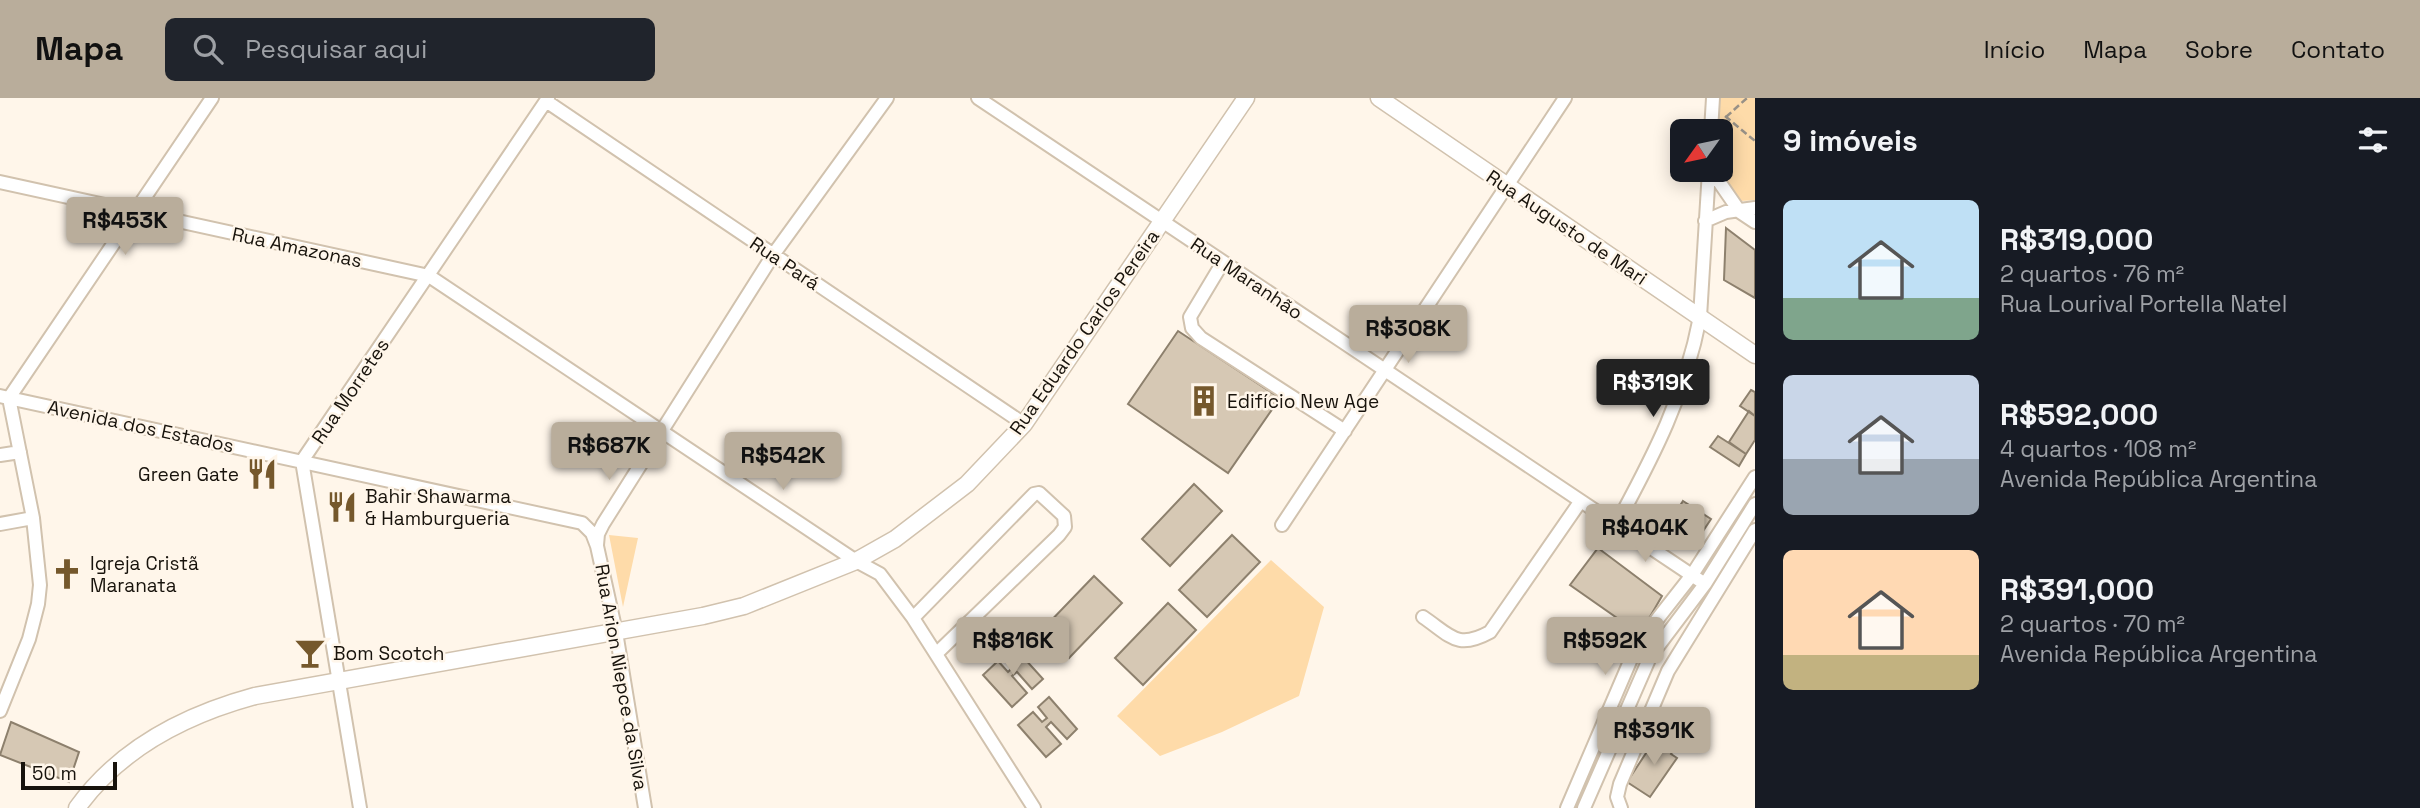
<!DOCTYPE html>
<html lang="pt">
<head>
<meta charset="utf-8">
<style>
	body { margin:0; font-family:"Space Grotesk",sans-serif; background:#20242c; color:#f1f3f6; height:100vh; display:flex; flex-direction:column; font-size:26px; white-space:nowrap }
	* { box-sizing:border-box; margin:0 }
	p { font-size:23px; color:#9ea1a6 }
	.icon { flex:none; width:38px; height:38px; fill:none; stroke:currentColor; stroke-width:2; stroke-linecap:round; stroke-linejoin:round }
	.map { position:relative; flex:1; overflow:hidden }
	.side { display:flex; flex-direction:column; background:#171b24; width:665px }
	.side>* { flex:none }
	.needle { width:46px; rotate:237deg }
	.tools { position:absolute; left:1670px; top:21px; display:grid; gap:14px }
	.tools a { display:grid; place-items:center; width:63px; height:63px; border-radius:10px; background:#171b24; box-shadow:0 4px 18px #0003; font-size:35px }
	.scale { position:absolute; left:21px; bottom:18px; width:96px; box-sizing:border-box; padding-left:7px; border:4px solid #18130c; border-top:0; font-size:19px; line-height:24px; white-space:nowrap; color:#18130c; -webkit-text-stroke:5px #fff6ea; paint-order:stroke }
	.price { position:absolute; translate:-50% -60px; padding:0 16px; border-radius:7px; background:#b9ad9b; color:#111; font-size:23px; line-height:46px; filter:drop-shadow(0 2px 4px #0008) }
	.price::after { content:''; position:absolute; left:50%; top:42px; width:21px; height:16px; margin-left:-10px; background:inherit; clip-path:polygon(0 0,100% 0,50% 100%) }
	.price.on { background:#222; color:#fff }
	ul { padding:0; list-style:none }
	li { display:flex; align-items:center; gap:21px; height:175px; padding:0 28px }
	li span { display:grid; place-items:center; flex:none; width:196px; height:140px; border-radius:10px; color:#555 }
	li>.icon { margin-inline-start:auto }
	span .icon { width:84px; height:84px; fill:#fffc; stroke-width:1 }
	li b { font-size:30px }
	h2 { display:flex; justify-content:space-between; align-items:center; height:84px; padding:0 28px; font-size:30px }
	header { display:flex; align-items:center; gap:42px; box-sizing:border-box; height:98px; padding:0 35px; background:#b9ad9b; color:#111 }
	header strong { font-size:33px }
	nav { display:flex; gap:38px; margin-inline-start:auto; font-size:24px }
	.search { width:490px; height:63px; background:#20242c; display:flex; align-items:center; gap:18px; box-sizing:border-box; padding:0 24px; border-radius:10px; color:#9ea1a6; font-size:26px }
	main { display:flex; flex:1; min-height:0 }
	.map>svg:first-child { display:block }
</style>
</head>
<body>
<header>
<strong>Mapa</strong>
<div class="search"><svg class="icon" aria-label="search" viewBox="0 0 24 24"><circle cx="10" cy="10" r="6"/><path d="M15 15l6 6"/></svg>Pesquisar aqui</div>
<nav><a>Início</a><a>Mapa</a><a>Sobre</a><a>Contato</a></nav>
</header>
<main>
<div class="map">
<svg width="1755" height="710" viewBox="0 0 1755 710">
	<rect width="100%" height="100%" fill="#fff6ea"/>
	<path fill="#fedba9" d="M 1720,0 L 1755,0 L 1755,102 L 1741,103 L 1718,72 L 1720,72 L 1720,33 L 1718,33 Z
		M 609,437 L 638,440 L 623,509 Z
		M 1271,462 L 1324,509 L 1299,598 L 1222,634 L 1160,658 L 1117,618 Z"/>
	<path fill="#d6c8b4" stroke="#8d806d" stroke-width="2" d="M 1726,130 L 1755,152 L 1755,200 L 1724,182 Z
		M 1178,233 L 1280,300 L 1228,375 L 1128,306 Z
		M 1751,292 L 1755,294 L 1755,318 L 1740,308 Z
		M 1749,313 L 1755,318 L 1755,342 L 1746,356 L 1729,344 Z
		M 1718,338 L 1746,356 L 1739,368 L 1710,349 Z
		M 1194,386 L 1222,413 L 1170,468 L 1142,441 Z
		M 1683,403 L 1711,421 L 1694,447 L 1666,430 Z
		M 1232,437 L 1260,464 L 1207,519 L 1179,492 Z
		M 1598,450 L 1662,498 L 1640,536 L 1570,487 Z
		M 1094,478 L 1122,505 L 1069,560 L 1041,533 Z
		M 1168,505 L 1196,532 L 1143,587 L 1115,560 Z
		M 1014,549 L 1043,581 L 1032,591 L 1017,574 L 1012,578 L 1027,595 L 1012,609 L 983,577 L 998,563 L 1008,574 L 1013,569 L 1003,559 Z
		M 1049,599 L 1077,631 L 1067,641 L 1051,624 L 1046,629 L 1061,646 L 1046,659 L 1018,627 L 1033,614 L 1042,624 L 1047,620 L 1038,609 Z
		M 11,624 L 79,654 L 69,684 L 0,657 Z
		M 1664,639 L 1677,647 L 1671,656 L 1677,660 L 1650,699 L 1627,684 L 1654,643 L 1659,646 Z"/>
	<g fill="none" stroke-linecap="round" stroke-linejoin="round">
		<defs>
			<path id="minor" d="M 978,0 L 1705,486
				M 546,3 L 1024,326
				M 1711,33 L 1713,0
				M 1711,72 L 1740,114 L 1755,124
				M 0,84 L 429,178 L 856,463 L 880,476 L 913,520 L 1034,710
				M 1705,123 L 1726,114 L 1755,110
				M 1223,164 L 1190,219 L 1192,230 L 1201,240 L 1345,333
				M 0,298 L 582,425 L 592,435 L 597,448 L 616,534 L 645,710
				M 0,357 L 20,354
				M 0,426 L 33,420
				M 1282,427 L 1565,0
				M 1616,427 C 1654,357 1685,297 1700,219 L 1709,72
				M 597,447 L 598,436 L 603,426 L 773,157 L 887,0
				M 1423,519 C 1451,538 1457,552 1490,534 L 1580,404
				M 913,520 L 1034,396 L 1039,395 L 1064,418 L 1065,429 L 1059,437 L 936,556
				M 0,613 L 29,541 L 38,506 L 40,487 L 33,420 L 9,300 L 212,0
				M 360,710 L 302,363 L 548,0
				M 1567,710 L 1637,547 L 1692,477 L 1755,379
				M 1584,710 L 1650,559 L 1705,486 L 1755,406
				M 1621,710 L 1617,699 L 1620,686 L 1668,573 L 1755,432"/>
			<path id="major" d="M 1379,0 L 1755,257
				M 77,710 C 120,650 185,617 255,598 L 703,518 L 744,508 L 856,463 L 895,441 L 967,386 L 1024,326 L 1246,0"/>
		</defs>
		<use href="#minor" stroke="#d1c2ae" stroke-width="16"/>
		<use href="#major" stroke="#d1c2ae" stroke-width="19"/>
		<path stroke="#989187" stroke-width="2.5" stroke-dasharray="7 3.5" stroke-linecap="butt" d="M 1725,18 L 1755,43
			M 1726,19 L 1747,0"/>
		<use href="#minor" stroke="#fff" stroke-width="12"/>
		<use href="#major" stroke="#fff" stroke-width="16"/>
	</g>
	<defs>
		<symbol id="building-bare" viewBox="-9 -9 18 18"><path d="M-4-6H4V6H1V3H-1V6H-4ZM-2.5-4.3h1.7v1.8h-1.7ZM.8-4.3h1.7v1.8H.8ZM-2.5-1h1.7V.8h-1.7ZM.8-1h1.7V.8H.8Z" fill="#75582c" stroke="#fff6ea" stroke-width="2.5" paint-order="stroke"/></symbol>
		<symbol id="restaurant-bare" viewBox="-9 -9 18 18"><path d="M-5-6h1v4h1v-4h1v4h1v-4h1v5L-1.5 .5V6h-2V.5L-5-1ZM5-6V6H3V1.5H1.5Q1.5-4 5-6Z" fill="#75582c" stroke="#fff6ea" stroke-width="2.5" paint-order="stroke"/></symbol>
		<symbol id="church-bare" viewBox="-9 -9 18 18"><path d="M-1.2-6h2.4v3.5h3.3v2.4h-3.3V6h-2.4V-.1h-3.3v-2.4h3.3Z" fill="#75582c" stroke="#fff6ea" stroke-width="2.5" paint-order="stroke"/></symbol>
		<symbol id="bar-bare" viewBox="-9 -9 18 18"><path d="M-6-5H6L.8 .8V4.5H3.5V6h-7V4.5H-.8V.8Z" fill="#75582c" stroke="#fff6ea" stroke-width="2.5" paint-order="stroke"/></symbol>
	</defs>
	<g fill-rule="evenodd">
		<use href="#building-bare" x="1182" y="281" width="44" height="44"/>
		<use href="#restaurant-bare" x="240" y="354" width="44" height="44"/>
		<use href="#restaurant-bare" x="320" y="387" width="44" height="44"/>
		<use href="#church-bare" x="45" y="454" width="44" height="44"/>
		<use href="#bar-bare" x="288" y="533" width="44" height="44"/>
	</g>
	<g text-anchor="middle" stroke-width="5" stroke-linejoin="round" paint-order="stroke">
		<g font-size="19" fill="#18130c" stroke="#fff6ea">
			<text transform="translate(1567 129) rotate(34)" y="7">Rua Augusto de Mari</text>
			<text transform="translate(297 149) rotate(12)" y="7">Rua Amazonas</text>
			<text transform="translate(785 165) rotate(34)" y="7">Rua Pará</text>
			<text transform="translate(1247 180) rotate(34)" y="7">Rua Maranhão</text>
			<text transform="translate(1084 234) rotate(-55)" y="7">Rua Eduardo Carlos Pereira</text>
			<text transform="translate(350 293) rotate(-56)" y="7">Rua Morretes</text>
			<text transform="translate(141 328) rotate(12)" y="7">Avenida dos Estados</text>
			<text transform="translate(622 579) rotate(80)" y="7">Rua Arion Niepce da Silva</text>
		</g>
		<g font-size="19" fill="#18130c" stroke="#fff6ea" text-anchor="start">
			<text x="1227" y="310">Edifício New Age</text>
			<text x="239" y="383" text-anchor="end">Green Gate</text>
			<text x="365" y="405">Bahir Shawarma<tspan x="365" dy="22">&amp; Hamburgueria</tspan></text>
			<text x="90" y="472">Igreja Cristã<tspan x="90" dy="22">Maranata</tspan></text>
			<text x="333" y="562">Bom Scotch</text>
		</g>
	</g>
</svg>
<div class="tools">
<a><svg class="needle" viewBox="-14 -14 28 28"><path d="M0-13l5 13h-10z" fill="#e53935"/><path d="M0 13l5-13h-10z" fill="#9ea1a6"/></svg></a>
</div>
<div class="scale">50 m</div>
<b class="price" style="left:125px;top:159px">R$453K</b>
<b class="price" style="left:1408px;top:267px">R$308K</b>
<b class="price on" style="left:1653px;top:321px">R$319K</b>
<b class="price" style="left:609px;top:384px">R$687K</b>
<b class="price" style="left:783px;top:394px">R$542K</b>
<b class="price" style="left:1645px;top:466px">R$404K</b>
<b class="price" style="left:1013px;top:579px">R$816K</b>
<b class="price" style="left:1605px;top:579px">R$592K</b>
<b class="price" style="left:1654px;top:669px">R$391K</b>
</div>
<section class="side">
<h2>9 imóveis<svg class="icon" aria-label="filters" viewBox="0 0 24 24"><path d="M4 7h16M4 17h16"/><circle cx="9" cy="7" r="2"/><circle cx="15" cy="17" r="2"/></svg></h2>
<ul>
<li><span style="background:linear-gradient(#bfe0f5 70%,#7fa58c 0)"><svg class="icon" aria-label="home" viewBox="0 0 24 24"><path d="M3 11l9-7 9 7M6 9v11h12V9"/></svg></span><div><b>R$319,000</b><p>2 quartos · 76 m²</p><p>Rua Lourival Portella Natel</p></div></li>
<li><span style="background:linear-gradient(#c9d6e8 60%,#9aa5b1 0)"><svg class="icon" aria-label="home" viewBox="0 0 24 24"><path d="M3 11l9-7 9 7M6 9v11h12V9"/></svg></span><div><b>R$592,000</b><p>4 quartos · 108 m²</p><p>Avenida República Argentina</p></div></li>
<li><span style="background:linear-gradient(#ffd9b3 75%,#c2b280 0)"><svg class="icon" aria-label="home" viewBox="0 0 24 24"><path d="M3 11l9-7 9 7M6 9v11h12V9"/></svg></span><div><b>R$391,000</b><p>2 quartos · 70 m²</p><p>Avenida República Argentina</p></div></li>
</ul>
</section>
</main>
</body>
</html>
